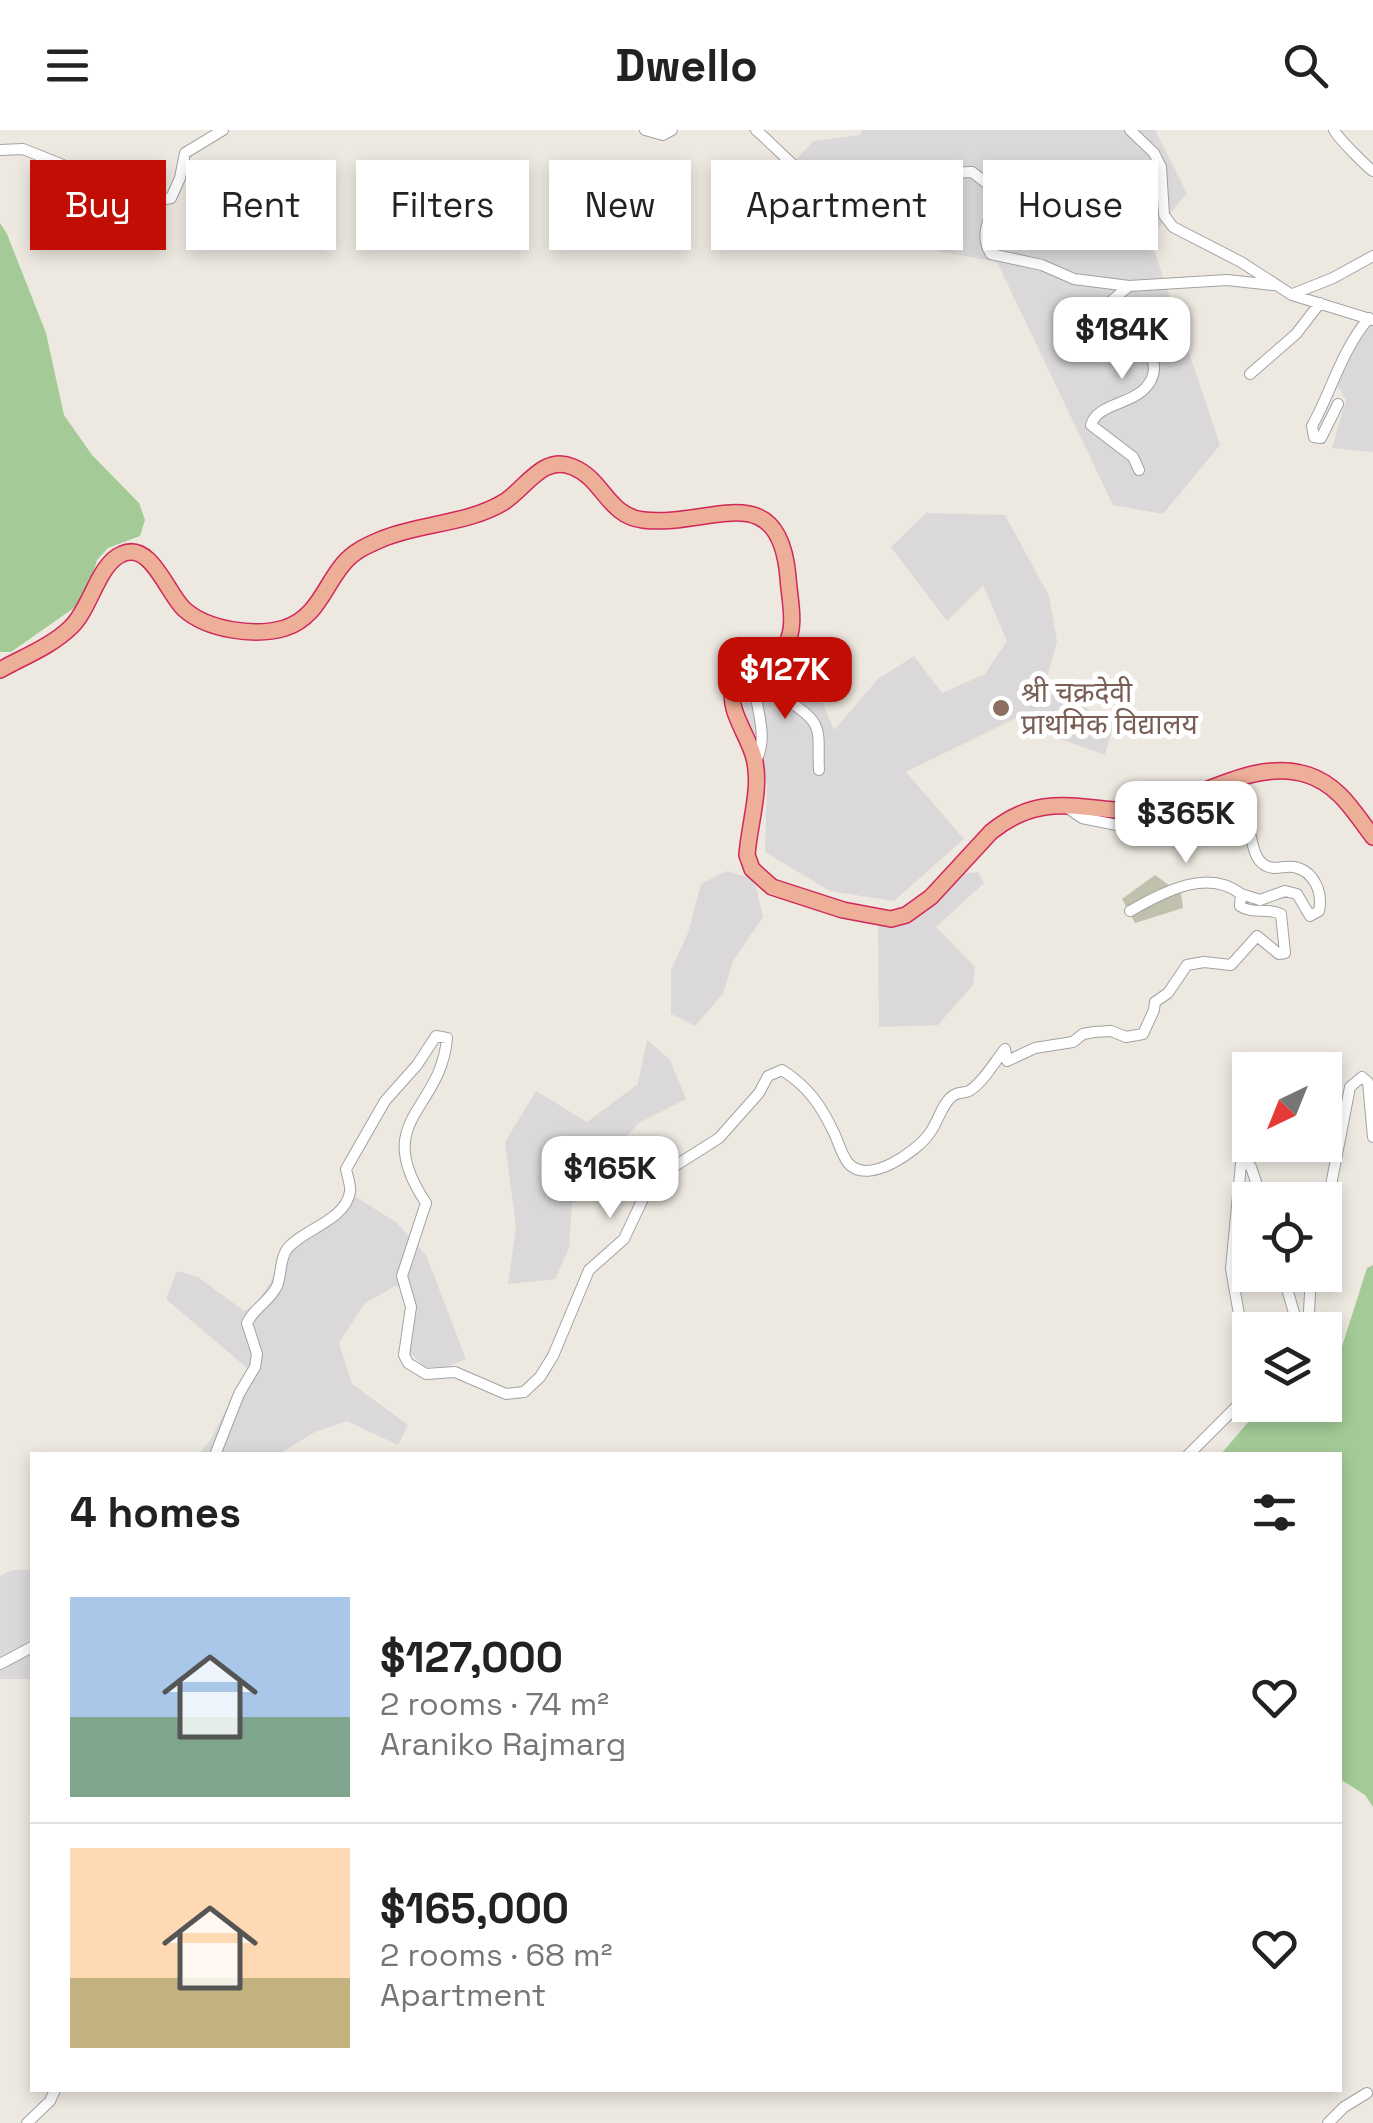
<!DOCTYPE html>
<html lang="en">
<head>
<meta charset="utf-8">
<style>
	body { margin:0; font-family:"Space Grotesk","Noto Sans Devanagari",sans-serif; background:#f6f6f6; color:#222; height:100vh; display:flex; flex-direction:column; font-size:38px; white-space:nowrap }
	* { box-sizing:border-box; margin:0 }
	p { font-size:32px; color:#767676 }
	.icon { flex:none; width:55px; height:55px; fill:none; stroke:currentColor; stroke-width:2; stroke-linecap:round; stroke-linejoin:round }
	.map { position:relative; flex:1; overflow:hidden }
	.panel { position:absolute; left:30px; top:1322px; width:1312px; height:640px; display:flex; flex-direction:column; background:#fff; border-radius:0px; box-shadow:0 5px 15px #0003 }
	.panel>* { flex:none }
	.top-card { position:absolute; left:30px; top:30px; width:1315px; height:90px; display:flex; gap:20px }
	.needle { width:65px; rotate:223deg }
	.tools { position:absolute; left:1232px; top:922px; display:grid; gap:20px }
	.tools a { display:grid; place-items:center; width:110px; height:110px; border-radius:0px; background:#fff; box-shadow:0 5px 15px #0003; font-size:50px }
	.price { position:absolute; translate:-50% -85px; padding:0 22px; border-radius:20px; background:#fff; color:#222; font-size:32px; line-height:65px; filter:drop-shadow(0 2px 5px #0008) }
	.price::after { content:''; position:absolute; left:50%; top:60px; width:30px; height:22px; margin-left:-15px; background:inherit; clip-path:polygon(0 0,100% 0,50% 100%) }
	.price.active { background:#c20d05; color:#fff }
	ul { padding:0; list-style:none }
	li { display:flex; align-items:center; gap:30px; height:250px; padding:0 40px }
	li+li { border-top:2px solid #e0e0e0 }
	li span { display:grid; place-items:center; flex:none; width:280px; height:200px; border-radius:0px; color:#555 }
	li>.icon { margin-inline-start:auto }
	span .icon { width:120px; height:120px; fill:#fffc; stroke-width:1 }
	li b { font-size:42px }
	h2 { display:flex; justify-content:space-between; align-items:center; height:120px; padding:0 40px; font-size:42px }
	.chip { padding:0 35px; border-radius:0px; background:#fff; box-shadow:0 5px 15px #0003; font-size:35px; line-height:90px }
	.chip.active { background:#c20d05; color:#fff }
	header { display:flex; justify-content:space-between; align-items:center; height:130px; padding:0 40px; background:#fff; font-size:45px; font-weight:600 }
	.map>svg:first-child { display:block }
</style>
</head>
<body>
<header><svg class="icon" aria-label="menu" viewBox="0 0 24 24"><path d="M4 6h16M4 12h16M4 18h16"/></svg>Dwello<svg class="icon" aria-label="search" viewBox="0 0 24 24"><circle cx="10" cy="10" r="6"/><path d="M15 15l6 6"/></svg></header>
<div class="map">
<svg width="1373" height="1993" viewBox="0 0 1373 1993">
	<rect width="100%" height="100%" fill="#ede9e1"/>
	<path fill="#dad8d8" d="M 862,0 L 1155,0 L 1187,63 L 1150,108 L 1220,315 L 1163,384 L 1113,375 L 997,132 L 938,121 L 881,74 L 848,106 L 757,74 L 813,11 L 860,5 Z
		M 1373,183 L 1373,322 L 1332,318 L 1346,270 L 1337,254 L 1357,207 Z
		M 926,383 L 1005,385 L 1049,466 L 1057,511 L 1047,548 L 1112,598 L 1105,625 L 1057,608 L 1026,583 L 906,642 L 964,709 L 894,771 L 830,761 L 765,722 L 767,654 L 743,573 L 746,545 L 800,519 L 834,600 L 878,549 L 914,526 L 942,563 L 985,544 L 1007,511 L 983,455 L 947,491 L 891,417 Z
		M 727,741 L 754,749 L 763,787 L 733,831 L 723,864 L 695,896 L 671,884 L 671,840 L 688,803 L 701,754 Z
		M 978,742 L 984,753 L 936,797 L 975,837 L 973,855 L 938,895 L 879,897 L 878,797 L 961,744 Z
		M 647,910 L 670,930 L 686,969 L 639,993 L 606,1027 L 592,1051 L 572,1074 L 569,1118 L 555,1149 L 508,1154 L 516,1097 L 505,1012 L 536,961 L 587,992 L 638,954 Z
		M 354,1066 L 396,1092 L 426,1125 L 466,1229 L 446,1237 L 425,1237 L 410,1223 L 415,1175 L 409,1157 L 395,1156 L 364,1174 L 339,1213 L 352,1254 L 408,1295 L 398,1315 L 347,1291 L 315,1302 L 277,1325 L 198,1325 L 211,1309 L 247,1238 L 166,1169 L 177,1141 L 198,1147 L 244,1181 L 256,1174 L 292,1119 L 327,1095 Z
		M 12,1440 L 32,1440 L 32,1549 L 0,1549 L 0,1446 Z"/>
	<path fill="#c0c1ad" d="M 1155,745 L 1181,764 L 1183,778 L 1135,793 L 1122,769 Z"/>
	<path fill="#a4cb97" d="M 0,93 L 7,104 L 46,203 L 64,285 L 92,325 L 139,373 L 145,390 L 140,406 L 108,418 L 97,430 L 89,458 L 81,473 L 11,522 L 0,522 Z
		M 1373,1135 L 1373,1677 L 1365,1665 L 1340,1649 L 1340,1325 L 1220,1325 L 1263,1275 L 1325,1275 L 1325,1229 L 1339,1226 L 1367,1138 Z"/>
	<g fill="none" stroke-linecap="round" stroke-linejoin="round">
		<defs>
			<path id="minor" d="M 645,0 L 663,5 L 672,0
				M 756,0 C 770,12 782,25 796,37 C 823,59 881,75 915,63 C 938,54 944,42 972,42 L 998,62 C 993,84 977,103 991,124 L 1042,135 L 1074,149 L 1129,156 L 1227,150 L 1273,155
				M 1130,0 L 1154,23 L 1161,37 L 1164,85 L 1173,97 L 1241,132 L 1292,165 L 1373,190
				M 1334,0 C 1337,7 1366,36 1373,41
				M 0,20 L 23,19 L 63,35 L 95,70 L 110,75 L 130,76 L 171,68 L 180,48 L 185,23 L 223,0
				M 1129,156 L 1109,173 C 1116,203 1167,219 1151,250 C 1138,276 1098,271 1091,295 L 1133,327 L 1139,340
				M 1293,164 L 1333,148 L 1373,126
				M 1250,244 L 1296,204 L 1320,173
				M 1338,274 L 1321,308 L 1314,307 L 1312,296 C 1332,260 1341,221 1369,188
				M 756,631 C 769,605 756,582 755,556 L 767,550 C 777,555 781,566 790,572 C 826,595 817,602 819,640
				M 1130,781 C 1163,763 1207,737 1241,764
				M 1325,1086 L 1350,957 L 1362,947 L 1368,952 L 1373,1007
				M 1283,1145 L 1299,1200
				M 1311,1145 L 1309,1182 L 1313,1200
				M 215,1325 L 239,1264 L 255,1237 L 257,1224 L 247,1193 C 254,1178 270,1171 277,1156 C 282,1144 279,1131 287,1119 C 303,1099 345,1091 350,1062 C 351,1055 347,1045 346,1039 L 385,971 L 417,935 L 436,906 L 447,908 C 441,982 370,989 426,1073 L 402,1146 L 411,1177 L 404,1225 L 408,1233 L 426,1244 L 455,1242 L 506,1264 L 524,1262 L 540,1247 L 553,1226 L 589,1140 L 624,1109 L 648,1058 L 656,1048 L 719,1008 L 759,963 L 768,946 L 782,940 C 809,957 822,977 835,1005 C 839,1014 842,1026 849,1034 C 869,1055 916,1022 929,1004 C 938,993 942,972 954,965 C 959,962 965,963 969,961 C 983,953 995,931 1005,919 L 1007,931 L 1035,918 L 1073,912 L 1083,904 L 1094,902 L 1111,901 L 1126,907 L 1143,904 L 1154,880 L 1155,872 L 1168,863 L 1187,835 L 1204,832 L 1231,835 L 1257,806 L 1279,824 L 1285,823 L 1281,784 C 1267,777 1253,785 1240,776 L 1241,764 L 1260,770 L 1285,761 L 1297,764 L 1310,786 L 1319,781 C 1323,762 1314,741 1294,737 C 1283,735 1274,742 1263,734 C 1250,724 1254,702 1243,690 C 1220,688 1200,706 1177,707 L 1082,688 L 1066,677
				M 1188,1325 L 1237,1276 L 1249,1241 L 1231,1139 L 1241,1034 L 1246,1032 L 1251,1037 L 1262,1070
				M 0,1534 L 32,1517
				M 27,1993 L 50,1971 L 55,1960
				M 1328,1993 L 1344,1977 L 1367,1963"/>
			<path id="trunk" d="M 0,540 C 23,527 52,516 71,497 C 91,478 98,434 122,424 C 151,411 167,463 184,479 C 207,500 255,507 285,498 C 318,487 324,456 344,433 C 354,421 368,415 382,409 C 421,393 468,394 504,372 C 526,358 543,324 573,337 C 603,349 608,386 643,390 C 709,398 779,344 788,447 C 789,467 797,497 786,514 C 773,532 742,535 734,557 C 726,579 749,606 754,628 C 762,657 749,695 747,725 L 752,739 L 772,757 L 843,780 L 891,789 L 906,785 L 931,767 L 991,702 C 1033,668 1064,675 1114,680 C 1125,681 1135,683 1145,681 C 1197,671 1253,627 1308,645 C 1339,655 1354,682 1373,707"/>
		</defs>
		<use href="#minor" stroke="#a2a2a2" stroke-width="12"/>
		<use href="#trunk" stroke="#d1285a" stroke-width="18"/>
		<use href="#minor" stroke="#fff" stroke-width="10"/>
		<use href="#trunk" stroke="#eeaf98" stroke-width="15"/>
	</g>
	<circle fill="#8d6e63" stroke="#fff" stroke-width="4" cx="1001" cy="578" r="10"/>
	<g text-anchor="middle" stroke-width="10" stroke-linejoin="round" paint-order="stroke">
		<g font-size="28" fill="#785e54" stroke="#fff" text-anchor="start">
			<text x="1021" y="572">श्री चक्रदेवी<tspan x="1021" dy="32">प्राथमिक विद्यालय</tspan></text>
		</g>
	</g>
</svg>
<div class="tools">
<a><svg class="needle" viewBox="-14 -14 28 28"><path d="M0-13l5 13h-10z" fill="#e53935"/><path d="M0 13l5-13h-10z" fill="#767676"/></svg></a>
<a><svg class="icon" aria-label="locate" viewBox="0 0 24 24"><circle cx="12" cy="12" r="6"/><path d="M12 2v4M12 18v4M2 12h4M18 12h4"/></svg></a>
<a><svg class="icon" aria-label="layers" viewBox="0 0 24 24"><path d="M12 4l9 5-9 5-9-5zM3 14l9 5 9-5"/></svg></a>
</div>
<b class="price" style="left:1122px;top:252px">$184K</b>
<b class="price active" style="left:785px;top:592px">$127K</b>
<b class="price" style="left:1186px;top:736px">$365K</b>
<b class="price" style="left:610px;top:1091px">$165K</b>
<div class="top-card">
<a class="chip active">Buy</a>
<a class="chip">Rent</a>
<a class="chip">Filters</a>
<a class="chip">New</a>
<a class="chip">Apartment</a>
<a class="chip">House</a>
</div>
<section class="panel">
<h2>4 homes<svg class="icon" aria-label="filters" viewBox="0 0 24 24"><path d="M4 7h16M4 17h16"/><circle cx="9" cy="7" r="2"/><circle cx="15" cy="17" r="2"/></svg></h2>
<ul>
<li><span style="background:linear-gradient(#a9c7e8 60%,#7fa58c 0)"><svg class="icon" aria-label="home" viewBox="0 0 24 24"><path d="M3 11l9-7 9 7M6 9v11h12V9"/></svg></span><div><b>$127,000</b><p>2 rooms · 74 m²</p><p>Araniko Rajmarg</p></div><svg class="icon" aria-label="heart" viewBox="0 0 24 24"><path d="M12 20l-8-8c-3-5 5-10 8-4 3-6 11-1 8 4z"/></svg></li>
<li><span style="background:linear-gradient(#ffd9b3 65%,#c2b280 0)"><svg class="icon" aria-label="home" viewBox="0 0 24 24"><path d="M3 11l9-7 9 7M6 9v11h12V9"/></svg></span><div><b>$165,000</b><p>2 rooms · 68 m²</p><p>Apartment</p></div><svg class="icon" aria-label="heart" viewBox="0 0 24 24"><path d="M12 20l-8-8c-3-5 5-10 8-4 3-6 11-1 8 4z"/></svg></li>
</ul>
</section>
</div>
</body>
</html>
